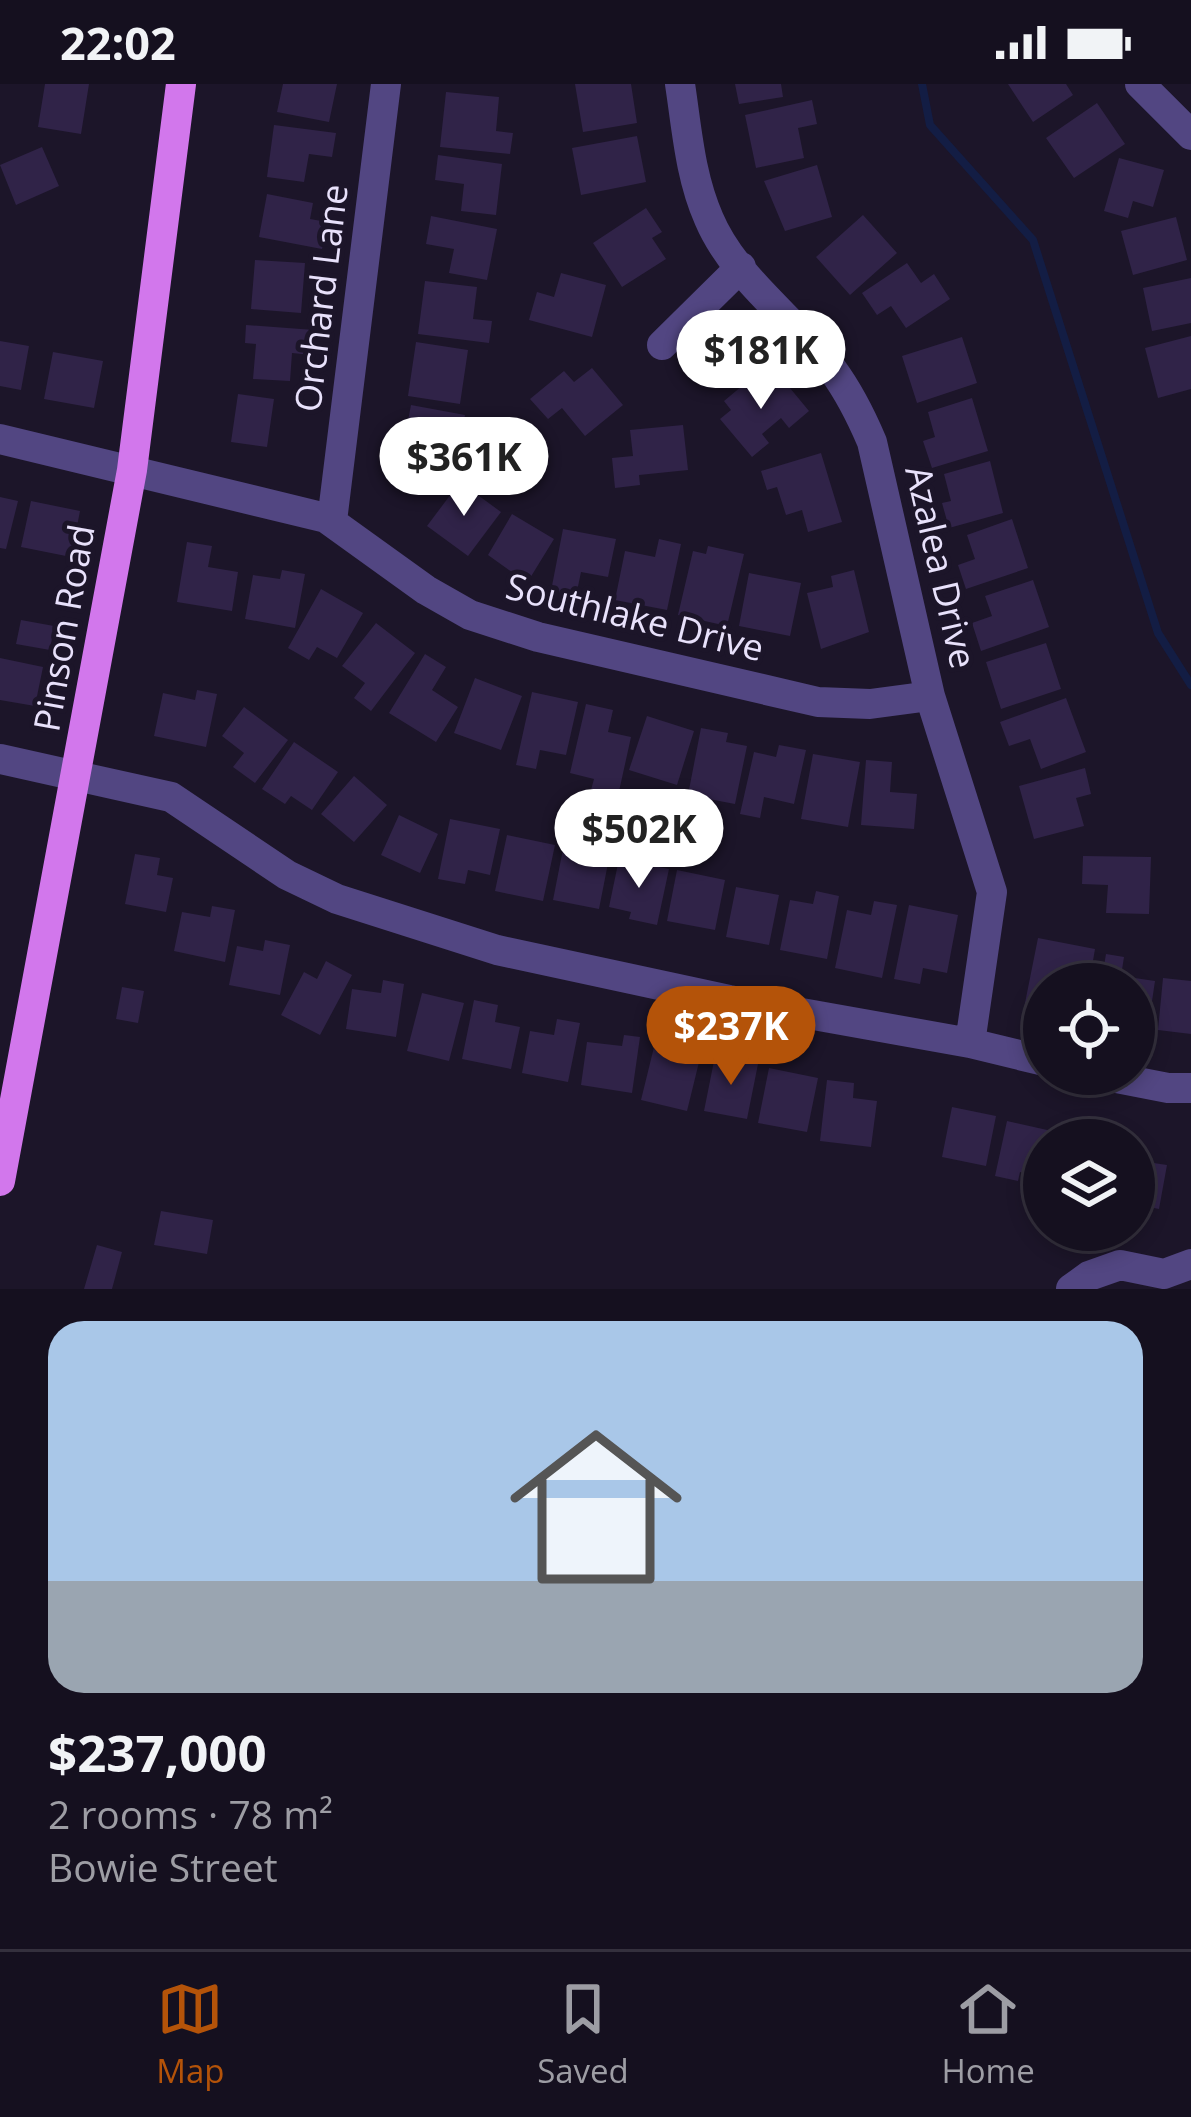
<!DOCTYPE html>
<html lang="en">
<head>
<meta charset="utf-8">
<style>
	body { margin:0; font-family:"Open Sans",sans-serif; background:#1e1928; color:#f1f3f6; height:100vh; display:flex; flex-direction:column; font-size:45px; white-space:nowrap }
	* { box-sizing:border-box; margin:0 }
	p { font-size:39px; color:#9d9da4 }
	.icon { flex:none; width:66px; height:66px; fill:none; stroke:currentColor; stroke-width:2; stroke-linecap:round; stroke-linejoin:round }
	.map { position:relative; height:1205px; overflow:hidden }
	.panel { display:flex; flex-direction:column; background:#15101f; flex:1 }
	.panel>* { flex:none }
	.tools { position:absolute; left:1023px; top:879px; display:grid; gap:24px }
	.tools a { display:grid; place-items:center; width:132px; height:132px; border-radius:50%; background:#15101f; box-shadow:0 6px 18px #0003,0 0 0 3px #34303d; font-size:60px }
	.price { position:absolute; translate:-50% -102px; padding:0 27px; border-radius:42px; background:#fff; color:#222; font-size:39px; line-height:78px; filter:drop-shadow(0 3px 6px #0008) }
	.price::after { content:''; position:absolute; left:50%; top:72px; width:36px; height:27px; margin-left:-18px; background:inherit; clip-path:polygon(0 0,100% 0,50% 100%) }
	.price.active { background:#b45309; color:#fff }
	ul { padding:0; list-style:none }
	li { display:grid; align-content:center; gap:24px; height:636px; padding:0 48px }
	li+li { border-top:3px solid #34303d }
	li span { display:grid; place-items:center; height:372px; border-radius:36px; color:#555 }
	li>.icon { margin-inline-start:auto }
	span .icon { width:216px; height:216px; fill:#fffc; stroke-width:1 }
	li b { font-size:51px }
	.status { display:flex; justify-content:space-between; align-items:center; height:84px; padding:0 60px; background:#15101f; direction:ltr }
	.status svg { height:33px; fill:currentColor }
	.tab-bar { display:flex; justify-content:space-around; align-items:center; height:168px; border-top:3px solid #34303d; background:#15101f; font-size:33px; color:#9d9da4 }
	.tab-bar a { display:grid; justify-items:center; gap:6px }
	.tab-bar .active { color:#b45309 }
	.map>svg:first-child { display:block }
</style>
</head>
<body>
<div class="status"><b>22:02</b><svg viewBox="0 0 49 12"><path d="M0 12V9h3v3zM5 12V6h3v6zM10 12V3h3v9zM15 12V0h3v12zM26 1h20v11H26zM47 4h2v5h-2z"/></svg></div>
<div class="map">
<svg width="1191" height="1205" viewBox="0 0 1191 1205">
	<rect width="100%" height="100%" fill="#1c1529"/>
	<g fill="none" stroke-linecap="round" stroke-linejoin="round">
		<path stroke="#131d44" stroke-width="8" d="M 922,0 L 930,41 L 1033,156 L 1158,549 L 1191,601"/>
	</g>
	<path fill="#302348" d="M 45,0 L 89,0 L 81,50 L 38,43 Z
		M 283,0 L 337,0 L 329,38 L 277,28 Z
		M 575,0 L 631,0 L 637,39 L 583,48 Z
		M 735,0 L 781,0 L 783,13 L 739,20 Z
		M 1008,0 L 1066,0 L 1073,11 L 1033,38 Z
		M 446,8 L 499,13 L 496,47 L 513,49 L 510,70 L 440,63 Z
		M 812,16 L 817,40 L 798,44 L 804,74 L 756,84 L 745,31 Z
		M 1097,19 L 1125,60 L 1074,94 L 1046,54 Z
		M 274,41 L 336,49 L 332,73 L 309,70 L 304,98 L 267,93 Z
		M 637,52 L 646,98 L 581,111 L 572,64 Z
		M 42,63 L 59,102 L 16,121 L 0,81 Z
		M 438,71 L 502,80 L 496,131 L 461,127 L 464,100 L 435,96 Z
		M 1119,74 L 1164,86 L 1153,123 L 1133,117 L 1128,134 L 1104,127 Z
		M 817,81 L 832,133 L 785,147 L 764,97 Z
		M 267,110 L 313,119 L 310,135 L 327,138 L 322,165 L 259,153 Z
		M 646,124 L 662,148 L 652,154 L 666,175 L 622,203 L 593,159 Z
		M 863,131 L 897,169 L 850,211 L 816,173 Z
		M 431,132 L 497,145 L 487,196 L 449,189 L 454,165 L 426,160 Z
		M 1176,133 L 1187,176 L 1133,191 L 1121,147 Z
		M 255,176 L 305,179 L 301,229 L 251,225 Z
		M 907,179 L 921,199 L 934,190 L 950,215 L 906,244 L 891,222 L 877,231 L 862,209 Z
		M 561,189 L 606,201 L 592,253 L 529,236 L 537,208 L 554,213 Z
		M 1191,194 L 1191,239 L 1152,247 L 1143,204 Z
		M 425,197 L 477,203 L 473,235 L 492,237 L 489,259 L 418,250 Z
		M 246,241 L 314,246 L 312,271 L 292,269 L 290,297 L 253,295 L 256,260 L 245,259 Z
		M 1191,252 L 1191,305 L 1158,314 L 1145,264 Z
		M 962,253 L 977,299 L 917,319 L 902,272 Z
		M 0,257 L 29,262 L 21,306 L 0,302 Z
		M 416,258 L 468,266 L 460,320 L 408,312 Z
		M 53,268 L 103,277 L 94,324 L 44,315 Z
		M 592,284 L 623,321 L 585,352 L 562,324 L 548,335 L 530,315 L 564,287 L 574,298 Z
		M 754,292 L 765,304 L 780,292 L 809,327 L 789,344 L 781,334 L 762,350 L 769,359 L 752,373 L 720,335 L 731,326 L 724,317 Z
		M 238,310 L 274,315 L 267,363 L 231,358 Z
		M 972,314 L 988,367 L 932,384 L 923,357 L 935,353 L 928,328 Z
		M 411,321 L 465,331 L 456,383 L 401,373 Z
		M 683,341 L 688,386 L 639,391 L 640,401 L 615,404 L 612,374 L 633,372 L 630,346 Z
		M 821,369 L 842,438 L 808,448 L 802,426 L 786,431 L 777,403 L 767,406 L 761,387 Z
		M 990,377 L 1003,429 L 949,444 L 942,419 L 951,417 L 944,390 Z
		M 460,398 L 501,428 L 468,472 L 427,442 Z
		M 0,413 L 18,417 L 6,465 L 0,464 Z
		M 31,417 L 80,427 L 71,473 L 21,463 Z
		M 512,430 L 554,455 L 527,499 L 488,471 Z
		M 1012,435 L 1028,484 L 966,505 L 958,481 L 975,475 L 967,451 Z
		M 563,445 L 616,455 L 608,493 L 581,488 L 576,512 L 551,507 Z
		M 659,455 L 681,460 L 667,526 L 615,516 L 625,467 L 655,473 Z
		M 187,458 L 212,462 L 208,483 L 238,488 L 232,527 L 177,518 Z
		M 708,462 L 744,470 L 727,542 L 678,531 L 693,467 L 706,470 Z
		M 282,486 L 305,490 L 295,544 L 245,535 L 253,491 L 280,495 Z
		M 854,486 L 869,548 L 821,565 L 807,509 L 833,503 L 831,492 Z
		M 749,489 L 801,499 L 790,552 L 739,542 Z
		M 1033,496 L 1049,543 L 981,567 L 972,539 L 992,532 L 985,512 Z
		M 321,505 L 363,529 L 337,574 L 317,563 L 309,576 L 288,564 Z
		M 21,536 L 54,542 L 50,566 L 16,560 Z
		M 376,539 L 415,569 L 371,627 L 354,614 L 365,599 L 342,582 Z
		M 1046,559 L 1061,605 L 1001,625 L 986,578 Z
		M 425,570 L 446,583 L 432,606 L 458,623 L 436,658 L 389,629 Z
		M 0,574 L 43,583 L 35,622 L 0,616 Z
		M 475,594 L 522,612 L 501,666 L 454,649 Z
		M 197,606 L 217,610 L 206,663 L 154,652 L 163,609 L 195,616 Z
		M 532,608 L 578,618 L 566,671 L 540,666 L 536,685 L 516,681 Z
		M 1066,614 L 1086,668 L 1041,685 L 1030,655 L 1009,662 L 1000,638 Z
		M 586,620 L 613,626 L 608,648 L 631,653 L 618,712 L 591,706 L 594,695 L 570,689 Z
		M 244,623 L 288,656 L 255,699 L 233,683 L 244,669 L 222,652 Z
		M 647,632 L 694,647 L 677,701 L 629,686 Z
		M 701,644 L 728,649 L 726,658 L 747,662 L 735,720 L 688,711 Z
		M 294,658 L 338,688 L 312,726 L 291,712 L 285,720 L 262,705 Z
		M 779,661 L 806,666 L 794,720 L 764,713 L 760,734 L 740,730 L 754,668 L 776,673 Z
		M 813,670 L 860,678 L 848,743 L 801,735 Z
		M 866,676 L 892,678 L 890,708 L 917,710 L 914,745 L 861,741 Z
		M 1085,684 L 1091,710 L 1076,714 L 1084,742 L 1034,755 L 1019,702 Z
		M 354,692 L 387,721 L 354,758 L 321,730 Z
		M 399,731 L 438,750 L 420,789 L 381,771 Z
		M 450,735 L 500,745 L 490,791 L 468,786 L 465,800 L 438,795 Z
		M 507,751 L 555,761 L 543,817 L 495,807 Z
		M 564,760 L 610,769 L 599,825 L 553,816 Z
		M 135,770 L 160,774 L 157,791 L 173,794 L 166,828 L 125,820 Z
		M 1083,772 L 1151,773 L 1149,830 L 1106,829 L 1108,801 L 1082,800 Z
		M 619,775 L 669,785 L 657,841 L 629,835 L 631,828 L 609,823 Z
		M 677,786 L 725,796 L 715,846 L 667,837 Z
		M 736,803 L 779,811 L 769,861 L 726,853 Z
		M 816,807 L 839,812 L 827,875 L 780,866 L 790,816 L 813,820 Z
		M 874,817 L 897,821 L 882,894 L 835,884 L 847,826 L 871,831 Z
		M 909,821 L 958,831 L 947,889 L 923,884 L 920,900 L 894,895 Z
		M 212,822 L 235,826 L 225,878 L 174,867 L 182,828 L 210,833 Z
		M 1038,854 L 1095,865 L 1089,900 L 1044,900 L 1044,927 L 1024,924 Z
		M 265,856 L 290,861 L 280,911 L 229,901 L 237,862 L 263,867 Z
		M 1106,870 L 1124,873 L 1121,892 L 1155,897 L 1148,944 L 1134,942 L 1134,900 L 1101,900 Z
		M 326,877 L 352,891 L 320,951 L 281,931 L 304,888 L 317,895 Z
		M 1163,894 L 1191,897 L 1191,950 L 1158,946 Z
		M 383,896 L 404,900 L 396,953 L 346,945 L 352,905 L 381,909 Z
		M 122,903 L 144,907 L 138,939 L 116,935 Z
		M 422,909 L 464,919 L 449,977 L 407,967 Z
		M 474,916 L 498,921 L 495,938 L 520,943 L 511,985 L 462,975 Z
		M 557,935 L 580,939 L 568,998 L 522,989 L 530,947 L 554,951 Z
		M 624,951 L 640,953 L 632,1009 L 581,1001 L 587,958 L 622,962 Z
		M 655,959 L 701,970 L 687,1027 L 641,1016 Z
		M 715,972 L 758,980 L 747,1035 L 704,1027 Z
		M 769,984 L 818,994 L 807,1048 L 758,1039 Z
		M 827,996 L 854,999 L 853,1014 L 877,1017 L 871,1063 L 820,1057 Z
		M 952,1023 L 996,1032 L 986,1082 L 942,1073 Z
		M 1007,1037 L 1056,1048 L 1054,1056 L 1044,1056 L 1044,1093 L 1020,1088 L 1018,1097 L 995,1092 Z
		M 1134,1065 L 1149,1067 L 1147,1078 L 1167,1081 L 1159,1125 L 1134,1120 Z
		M 161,1127 L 213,1136 L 207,1170 L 154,1161 Z
		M 97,1161 L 122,1168 L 112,1205 L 84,1205 Z"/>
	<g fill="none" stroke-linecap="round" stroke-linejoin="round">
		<path stroke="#524682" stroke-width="30" d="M 680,0 C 687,46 690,92 709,135 C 734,194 794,235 832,285 C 849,308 861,332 872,358 L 930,612 L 992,808 L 970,959
			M 1140,0 L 1191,51
			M 662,261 L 741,183
			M 0,355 L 326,434 L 426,506 L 470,531 L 538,553 L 818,618 L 870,620 L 930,612
			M 332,437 L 386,0
			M 0,675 L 171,713 L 287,791 L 337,815 L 497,866 L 729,916 L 970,959 L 1044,977
			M 1096,990 L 1168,1004 L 1191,1004
			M 1071,1205 L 1089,1192 L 1120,1181 L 1164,1190 L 1191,1180"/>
		<path stroke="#d277ec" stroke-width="30" d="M 0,1097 L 132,386 L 181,0"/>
	</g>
	<g text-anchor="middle" stroke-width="10" stroke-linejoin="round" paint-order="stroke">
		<g font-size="36" fill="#e8e1fb" stroke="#1c1529">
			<text transform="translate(321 214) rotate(-83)" y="13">Orchard Lane</text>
			<text transform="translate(941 483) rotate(77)" y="13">Azalea Drive</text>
			<text transform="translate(635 533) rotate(14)" y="13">Southlake Drive</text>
			<text transform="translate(64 544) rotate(-80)" y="13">Pinson Road</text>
		</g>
	</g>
</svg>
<div class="tools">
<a><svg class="icon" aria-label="locate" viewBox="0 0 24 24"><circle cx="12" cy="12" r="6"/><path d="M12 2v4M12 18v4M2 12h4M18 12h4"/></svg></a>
<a><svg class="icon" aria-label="layers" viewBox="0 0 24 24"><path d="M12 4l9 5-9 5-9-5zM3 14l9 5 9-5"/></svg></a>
</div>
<b class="price" style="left:761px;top:328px">$181K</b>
<b class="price" style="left:464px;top:435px">$361K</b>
<b class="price" style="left:639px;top:807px">$502K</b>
<b class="price active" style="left:731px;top:1004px">$237K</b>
</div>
<section class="panel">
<ul>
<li><span style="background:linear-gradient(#a9c7e8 70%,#9aa5b1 0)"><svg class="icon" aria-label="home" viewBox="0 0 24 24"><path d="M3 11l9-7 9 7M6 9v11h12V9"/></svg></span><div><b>$237,000</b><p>2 rooms · 78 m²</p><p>Bowie Street</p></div></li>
</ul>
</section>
<nav class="tab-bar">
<a class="active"><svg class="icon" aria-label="map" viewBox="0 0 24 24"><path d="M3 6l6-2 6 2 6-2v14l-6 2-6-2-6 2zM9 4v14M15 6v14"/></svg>Map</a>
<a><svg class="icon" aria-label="saved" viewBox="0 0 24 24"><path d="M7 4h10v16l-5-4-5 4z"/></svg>Saved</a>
<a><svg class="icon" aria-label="home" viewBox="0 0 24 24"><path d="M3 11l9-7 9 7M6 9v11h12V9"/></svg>Home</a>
</nav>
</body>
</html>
